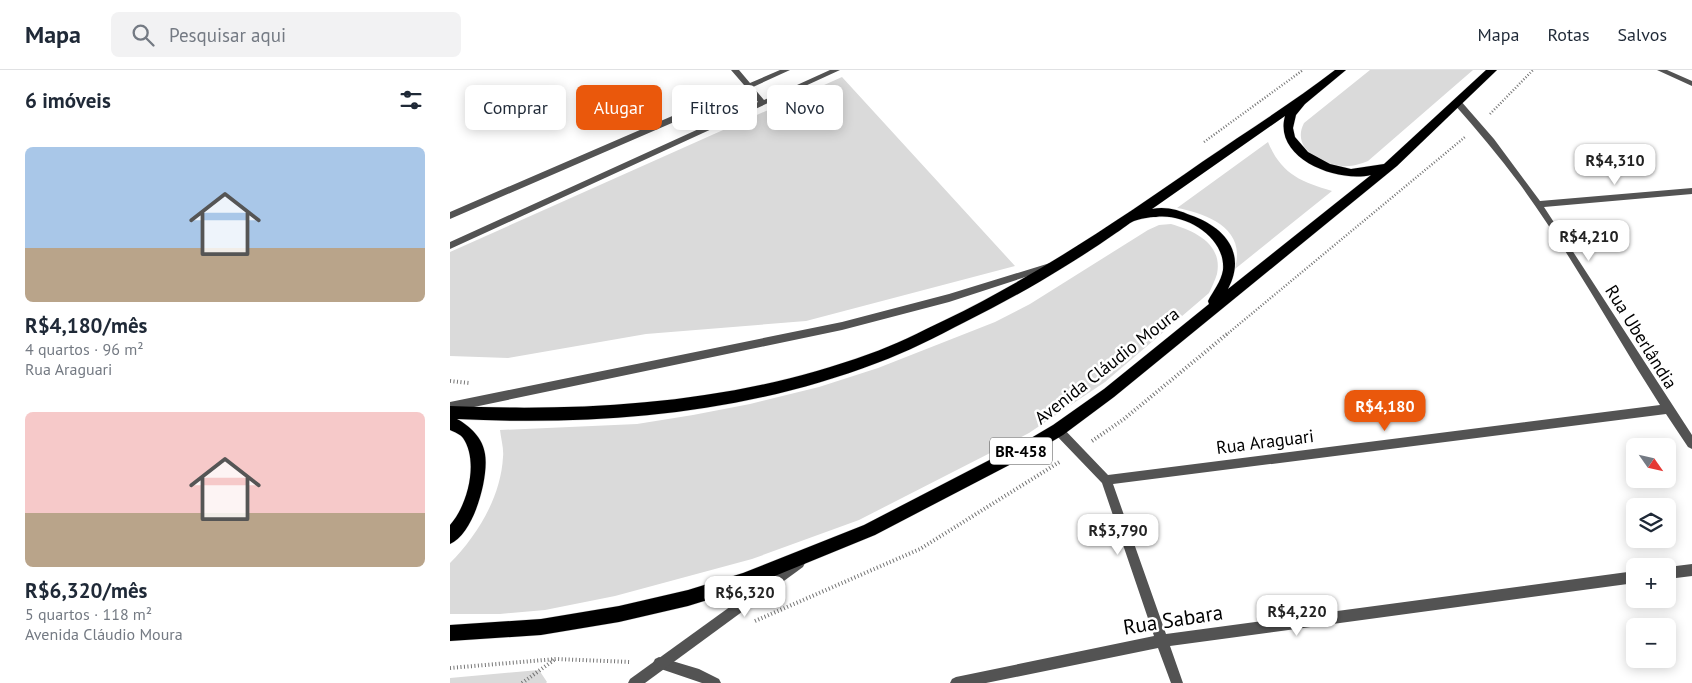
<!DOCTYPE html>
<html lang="pt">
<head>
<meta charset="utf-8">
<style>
	body { margin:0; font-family:"PT Sans",sans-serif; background:#f2f2f3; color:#1f2937; height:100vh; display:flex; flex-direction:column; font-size:19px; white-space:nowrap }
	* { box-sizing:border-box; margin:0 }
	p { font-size:16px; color:#747a83 }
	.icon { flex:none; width:28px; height:28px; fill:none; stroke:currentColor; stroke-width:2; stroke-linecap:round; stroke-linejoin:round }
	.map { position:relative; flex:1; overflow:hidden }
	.sheet { display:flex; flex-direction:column; background:#fff; width:450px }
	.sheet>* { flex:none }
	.hud { position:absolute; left:15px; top:15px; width:475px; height:45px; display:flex; gap:10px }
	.needle { width:32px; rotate:124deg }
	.tools { position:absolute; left:1176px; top:368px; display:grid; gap:10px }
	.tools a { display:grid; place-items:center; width:50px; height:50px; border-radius:8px; background:#fff; box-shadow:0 2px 12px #0003; font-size:25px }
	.price { position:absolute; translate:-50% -42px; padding:0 11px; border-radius:10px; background:#fff; color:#222; font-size:16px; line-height:32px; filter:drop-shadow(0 1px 2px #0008) }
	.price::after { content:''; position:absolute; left:50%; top:30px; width:15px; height:11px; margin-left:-8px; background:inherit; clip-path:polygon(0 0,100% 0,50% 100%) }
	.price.active { background:#ea580c; color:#fff }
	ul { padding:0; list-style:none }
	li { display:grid; align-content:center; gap:10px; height:265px; padding:0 25px }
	li span { display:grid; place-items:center; height:155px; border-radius:8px; color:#555 }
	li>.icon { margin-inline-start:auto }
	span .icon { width:90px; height:90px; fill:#fffc; stroke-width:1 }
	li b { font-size:21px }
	h2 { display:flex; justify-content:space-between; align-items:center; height:60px; padding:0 25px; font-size:21px }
	.tag { padding:0 18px; border-radius:8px; background:#fff; box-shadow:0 2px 12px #0003; font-size:18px; line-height:45px }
	.tag.active { background:#ea580c; color:#fff }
	header { display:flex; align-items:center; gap:30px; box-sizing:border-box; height:70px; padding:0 25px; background:#fff; border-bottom:1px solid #e0e1e3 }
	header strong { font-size:24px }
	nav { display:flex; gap:28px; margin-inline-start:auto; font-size:18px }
	.search { width:350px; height:45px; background:#f2f2f3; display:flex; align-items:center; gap:12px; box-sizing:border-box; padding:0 18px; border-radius:8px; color:#747a83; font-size:19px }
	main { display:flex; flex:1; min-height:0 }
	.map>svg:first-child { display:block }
</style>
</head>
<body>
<header>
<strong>Mapa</strong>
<div class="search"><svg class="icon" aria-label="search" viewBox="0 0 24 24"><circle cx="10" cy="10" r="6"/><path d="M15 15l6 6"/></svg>Pesquisar aqui</div>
<nav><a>Mapa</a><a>Rotas</a><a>Salvos</a></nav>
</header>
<main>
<section class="sheet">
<h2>6 imóveis<svg class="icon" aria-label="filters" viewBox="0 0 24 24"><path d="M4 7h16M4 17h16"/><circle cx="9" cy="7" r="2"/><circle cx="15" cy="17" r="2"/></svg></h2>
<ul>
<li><span style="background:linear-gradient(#a9c7e8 65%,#b9a48a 0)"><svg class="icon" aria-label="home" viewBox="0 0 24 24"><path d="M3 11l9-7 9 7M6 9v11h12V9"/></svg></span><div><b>R$4,180/mês</b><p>4 quartos · 96 m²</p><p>Rua Araguari</p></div></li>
<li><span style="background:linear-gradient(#f6c9c9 65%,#b9a48a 0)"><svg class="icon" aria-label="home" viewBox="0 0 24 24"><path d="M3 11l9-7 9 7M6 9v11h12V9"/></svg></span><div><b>R$6,320/mês</b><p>5 quartos · 118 m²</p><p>Avenida Cláudio Moura</p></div></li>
</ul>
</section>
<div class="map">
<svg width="1242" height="613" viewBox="0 0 1242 613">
	<rect width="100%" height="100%" fill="#fff"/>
	<path fill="#dadada" d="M 920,0 L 1023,0 L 918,91 C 910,94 902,97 892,96 C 870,94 841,78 854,53 Z
		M 392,7 L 565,196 L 356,251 L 196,264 L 58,288 L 0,286 L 0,182 Z
		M 818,72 C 831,104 851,112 882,121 L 785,199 C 786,194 787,189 787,184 C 787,154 750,142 727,138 Z
		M 721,154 C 745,161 773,174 767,204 C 765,210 762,217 759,223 L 655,312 L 579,363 L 409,450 L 302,489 L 165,526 L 95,540 L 50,544 L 0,544 L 0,493 C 27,466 51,427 53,387 C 54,379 51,369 50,360 L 187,354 L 243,345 L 300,334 L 369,317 L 428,298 L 545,252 L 580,234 L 698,160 L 709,155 Z
		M 89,600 L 97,612 L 96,613 L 0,613 L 0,608 Z"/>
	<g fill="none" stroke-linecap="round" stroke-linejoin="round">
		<defs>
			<path id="trunk" d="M 885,0 L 896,0 L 855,34 L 846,45 L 843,58 L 845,67 L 858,82 L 880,94 L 901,99 L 934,94 L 1036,0 L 1047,0 L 947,96 L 664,327 L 613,365 L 586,381 L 425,465 L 293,519 L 238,536 L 169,552 L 91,565 L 0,571 L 0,555 L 91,549 L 169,536 L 238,520 L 293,503 L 414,455 L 576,371 L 603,355 L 654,319 L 759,234 L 758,231 C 763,221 771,212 773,200 C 776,167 735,143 706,147 C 699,147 690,149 684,151 C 679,153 671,160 666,163 C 649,175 632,186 614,197 C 582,217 549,235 515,252 C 486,267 457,282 427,293 C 294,344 148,356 7,349 C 20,356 33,368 35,384 C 39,407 24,464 0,474 L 0,455 C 18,435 29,391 13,368 C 10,364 4,362 0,360 L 0,336 C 141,342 285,333 419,284 C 445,275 470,262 495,250 C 586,206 669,150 752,92 C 797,61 842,33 885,0 ZM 835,46 C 823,89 888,113 921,105 L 778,219 C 797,183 775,157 740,145 C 729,140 715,136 702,139 Z"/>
		</defs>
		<use href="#trunk" stroke="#dbdbdb" stroke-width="1"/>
		<path stroke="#757575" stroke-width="2.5" stroke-dasharray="1 2" stroke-linecap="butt" d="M 1040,44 L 1083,0
			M 754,72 L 853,0
			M 776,265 L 1015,67"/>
		<path stroke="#757575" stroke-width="4" stroke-dasharray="1 2.5" stroke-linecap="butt" d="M 0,311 L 19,313
			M 642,371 L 674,349 L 777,264
			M 305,551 L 470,479 L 611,391
			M 0,598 L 106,589 L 181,592
			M 72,613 L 104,590"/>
		<path fill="#535353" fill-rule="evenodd" d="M 281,0 L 289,0 L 300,13 L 330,0 L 340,0 L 303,17 L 314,30 L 380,0 L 390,0 L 0,179 L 0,172 L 308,32 L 298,20 L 0,149 L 0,142 L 294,15 Z
			M 1207,0 L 1217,0 L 1242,11 L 1242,16 Z
			M 600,193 L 605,196 L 603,198 L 499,232 L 392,260 L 0,342 L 0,332 L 392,252 L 499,224 Z"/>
		<path fill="#535353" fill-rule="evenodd" d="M 1004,30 L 1010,30 L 1044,69 L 1090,131 L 1242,118 L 1242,124 L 1094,137 L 1242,365 L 1242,379 L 1238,377 L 1216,344 L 663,414 L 716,564 L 1185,501 L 1185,513 L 720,576 L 733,613 L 721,613 L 708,578 L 536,613 L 500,613 L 502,609 L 506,607 L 704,566 L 652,413 L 604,363 L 603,360 L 604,357 L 608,355 L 612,357 L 658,405 L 1210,335 C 1163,262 1121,184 1069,113 C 1049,86 1027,60 1004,34 Z
			M 1242,494 L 1242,506 L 1218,509 L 1218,497 Z
			M 209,587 L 249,599 L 269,609 L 271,613 L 252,613 L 205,597 L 203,593 L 205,589 Z"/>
		<path fill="#535353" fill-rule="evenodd" d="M 349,487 L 353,489 L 355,493 L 353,497 L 195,613 L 178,613 L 180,609 Z"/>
		<use href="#trunk" fill="#000" fill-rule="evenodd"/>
	</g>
	<g text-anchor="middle" stroke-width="5" stroke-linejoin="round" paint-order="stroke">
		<rect fill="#fff" stroke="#4c4c4c" stroke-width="1" x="540" y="367.5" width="62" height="27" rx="4"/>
		<g font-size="16" font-weight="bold" fill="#000">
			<text x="571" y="387">BR-458</text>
		</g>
		<g font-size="18" fill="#000" stroke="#fff">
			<text transform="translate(1191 267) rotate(58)" y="6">Rua Uberlândia</text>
			<text transform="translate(657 296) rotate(-38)" y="6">Avenida Cláudio Moura</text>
			<text transform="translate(815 372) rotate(-7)" y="6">Rua Araguari</text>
		</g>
		<g font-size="21" fill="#000" stroke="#fff">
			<text transform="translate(723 550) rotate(-9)" y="7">Rua Sabara</text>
		</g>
	</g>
</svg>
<div class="tools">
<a><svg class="needle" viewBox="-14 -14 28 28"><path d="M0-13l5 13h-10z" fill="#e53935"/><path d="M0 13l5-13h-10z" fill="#747a83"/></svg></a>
<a><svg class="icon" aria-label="layers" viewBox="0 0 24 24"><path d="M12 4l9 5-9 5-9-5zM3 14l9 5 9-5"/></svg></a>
<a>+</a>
<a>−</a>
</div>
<b class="price" style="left:1165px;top:116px">R$4,310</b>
<b class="price" style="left:1139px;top:192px">R$4,210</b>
<b class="price active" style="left:935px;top:362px">R$4,180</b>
<b class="price" style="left:668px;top:486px">R$3,790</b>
<b class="price" style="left:295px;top:548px">R$6,320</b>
<b class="price" style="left:847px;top:567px">R$4,220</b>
<div class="hud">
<a class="tag">Comprar</a>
<a class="tag active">Alugar</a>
<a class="tag">Filtros</a>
<a class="tag">Novo</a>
</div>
</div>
</main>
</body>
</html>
